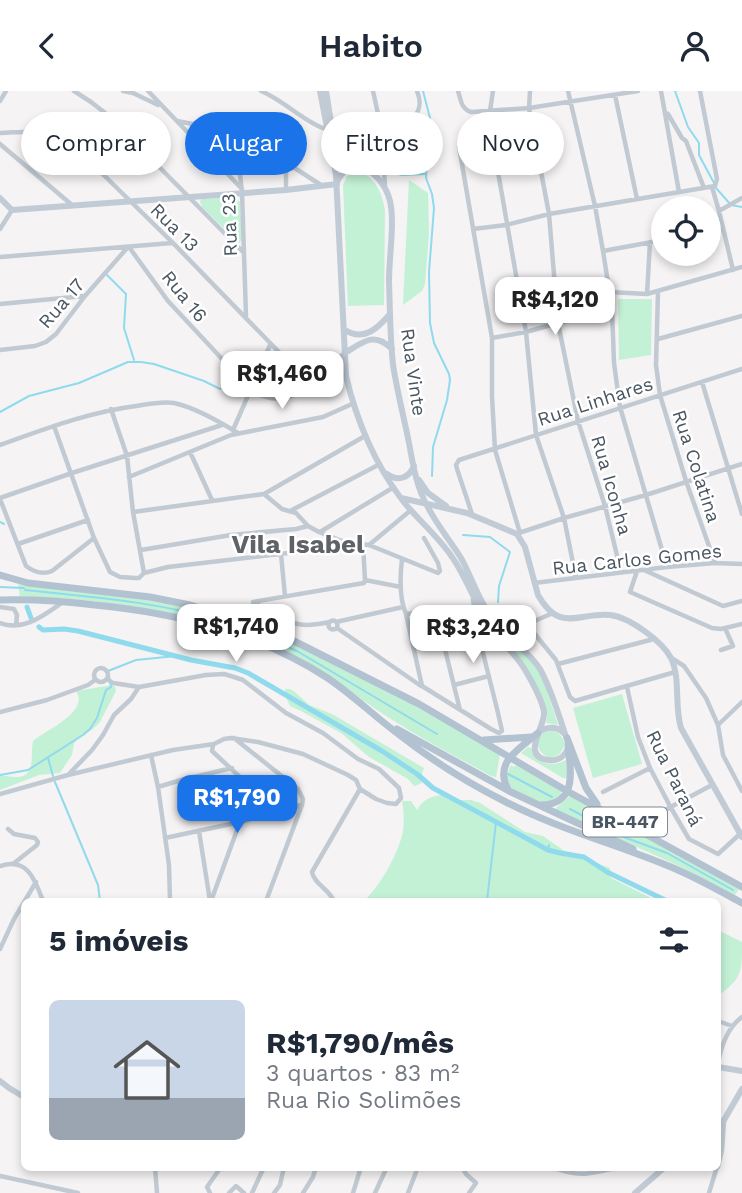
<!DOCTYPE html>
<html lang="pt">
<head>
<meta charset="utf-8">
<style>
	body { margin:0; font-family:"Work Sans",sans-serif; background:#f2f2f3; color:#1f2937; height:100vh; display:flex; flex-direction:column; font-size:26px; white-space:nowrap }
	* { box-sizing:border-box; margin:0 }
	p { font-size:23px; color:#747a83 }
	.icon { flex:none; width:38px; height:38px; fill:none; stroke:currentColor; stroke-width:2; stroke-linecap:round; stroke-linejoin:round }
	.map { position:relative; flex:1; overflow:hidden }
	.drawer { position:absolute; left:21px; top:807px; width:700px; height:273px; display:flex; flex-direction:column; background:#fff; border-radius:10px; box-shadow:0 4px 10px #0003 }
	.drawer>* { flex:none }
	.guide { position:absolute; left:21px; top:21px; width:700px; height:63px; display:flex; gap:14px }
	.tools { position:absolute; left:651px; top:105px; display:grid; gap:14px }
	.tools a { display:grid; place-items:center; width:70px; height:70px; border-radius:50%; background:#fff; box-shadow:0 4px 10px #0003; font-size:35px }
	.price { position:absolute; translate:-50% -60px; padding:0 16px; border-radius:14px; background:#fff; color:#222; font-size:23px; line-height:46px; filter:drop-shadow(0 2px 4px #0008) }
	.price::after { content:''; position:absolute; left:50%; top:42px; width:21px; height:16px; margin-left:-10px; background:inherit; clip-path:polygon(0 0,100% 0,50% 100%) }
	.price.on { background:#1a73e8; color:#fff }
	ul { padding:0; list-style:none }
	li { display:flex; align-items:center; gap:21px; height:175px; padding:0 28px }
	li span { display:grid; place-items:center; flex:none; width:196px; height:140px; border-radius:10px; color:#555 }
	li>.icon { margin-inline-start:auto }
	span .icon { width:84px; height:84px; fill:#fffc; stroke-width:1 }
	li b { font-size:30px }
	h2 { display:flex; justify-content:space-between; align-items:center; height:84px; padding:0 28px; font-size:30px }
	.chip { padding:0 24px; border-radius:32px; background:#fff; box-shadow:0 4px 10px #0003; font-size:24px; line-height:63px }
	.chip.on { background:#1a73e8; color:#fff }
	header { display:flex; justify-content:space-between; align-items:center; height:91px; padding:0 28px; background:#fff; font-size:32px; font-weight:600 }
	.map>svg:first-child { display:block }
</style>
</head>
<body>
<header><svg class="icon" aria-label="back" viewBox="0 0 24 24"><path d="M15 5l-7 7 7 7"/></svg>Habito<svg class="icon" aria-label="person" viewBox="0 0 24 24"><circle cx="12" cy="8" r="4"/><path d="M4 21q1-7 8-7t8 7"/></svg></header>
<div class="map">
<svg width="742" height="1102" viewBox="0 0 742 1102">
	<rect width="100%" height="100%" fill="#f5f3f3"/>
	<path fill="#c3f1d5" d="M 356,81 C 375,83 382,102 385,119 L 384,214 L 348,215 L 343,94 L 347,85 Z
		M 409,89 L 428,102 L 429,143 L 425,193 L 422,200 L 403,214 Z
		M 234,106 L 240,111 L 242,148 L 239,152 L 202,116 L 200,110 L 202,108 Z
		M 618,208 L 652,208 L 651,264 L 619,269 Z
		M 464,478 L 494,535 L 529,568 L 536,577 L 544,591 L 558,634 L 546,632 L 547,624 L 529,579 L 493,536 L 463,479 Z
		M 18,493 C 78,503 139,504 198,519 C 304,547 405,609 500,663 L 496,687 L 494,685 L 493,686 C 457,666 420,647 386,625 C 354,604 324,578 289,561 C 226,530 157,517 89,510 C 65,508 43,505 20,506 Z
		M 113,594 L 115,596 L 116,600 L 100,631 L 93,638 L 81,645 L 74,652 L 72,664 L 60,682 L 39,684 L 0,699 L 0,685 C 7,684 10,686 16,686 C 37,687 30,662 33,650 C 46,639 90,621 76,600 Z
		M 285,598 L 290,598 L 295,601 L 309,614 L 332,623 L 424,677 L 422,682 L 424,689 L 420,693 L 414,695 L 408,688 L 369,666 L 341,642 L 301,620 L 290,615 L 285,604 Z
		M 622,603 L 642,673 L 593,687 L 573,617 Z
		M 551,639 C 561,642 569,651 561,661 C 547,679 522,646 551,639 Z
		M 528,656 L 531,657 C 538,673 551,677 566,669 L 567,687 L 563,687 L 521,662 Z
		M 511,674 L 514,676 L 516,674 L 561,699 L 561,704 L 557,707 L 544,712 L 514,699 L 510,695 L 506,684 Z
		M 441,704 L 459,709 L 471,709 L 480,712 L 525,741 L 543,745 L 563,759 L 610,777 L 611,787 L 657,810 L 364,810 C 379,796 395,768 401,748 C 405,736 404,722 402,710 L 411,710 L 417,719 C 423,708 430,706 441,704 Z
		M 570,705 L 739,798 L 735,804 L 683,777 L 556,719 L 556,717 Z
		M 718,839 L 742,851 C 742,882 742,887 718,905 Z"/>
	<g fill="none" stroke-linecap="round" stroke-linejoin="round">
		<path stroke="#90daee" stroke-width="2" d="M 423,0 L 430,27 L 426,87 L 432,103 L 434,117 L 429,181 L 430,232 L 434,252 L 449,283 L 450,289 L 447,309 L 433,356 L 432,385
			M 675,0 L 688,36 L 699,52 L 699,64 L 714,92
			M 354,54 L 372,66 L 381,78
			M 386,80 L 402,84 L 425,83
			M 716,97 L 731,114 L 742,116
			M 107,184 L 126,203 L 124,237 L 134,269
			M 0,321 L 29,305 L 79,292 L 128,271 L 141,271 L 154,273 L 204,290 L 220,298
			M 0,431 L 4,433
			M 463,444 L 490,446 L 510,461 L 499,495 L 498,511
			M 0,496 L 24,497
			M 25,499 C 92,506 160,511 225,531
			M 247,538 L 297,560 L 437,643
			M 48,667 L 53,685
			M 508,683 L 552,706
			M 0,684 L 28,679 L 83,644 L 90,638 L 97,627 L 106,599 L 111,596 L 108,580 L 136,569 L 176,565
			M 55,691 L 98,794 L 100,810
			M 570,718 L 621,745 L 667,762 L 733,799
			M 548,759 L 549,754
			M 487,810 L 496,731"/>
		<path stroke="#90daee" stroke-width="5" d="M 27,516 L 31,527
			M 39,536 L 43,539 L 64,538 L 78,540 L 191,569 L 235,577 L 248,582 L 382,660 L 417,683 L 433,697 L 548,759 L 560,762 L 584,766 L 607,781 L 667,810"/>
		<path stroke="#c1cad2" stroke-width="4.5" d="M 74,0 L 91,11 L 109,25 L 244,162
			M 123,0 L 133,2 L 158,14
			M 148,0 L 242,98
			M 261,0 C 285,10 305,32 328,39
			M 373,0 L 380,32 L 385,94
			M 458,0 C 461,9 461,18 471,21 L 529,17 L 638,0
			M 493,0 L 490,20 L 491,41 L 526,241 L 536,344 L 564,427 L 576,487
			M 530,0 L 529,17 L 549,123 L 558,232 L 578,330 L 605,415 L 621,481
			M 568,0 L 595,115 L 603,160 L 612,217 L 614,272 L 620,316 L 667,476
			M 661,0 L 679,101
			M 615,4 L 637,108
			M 0,10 L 6,0
			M 665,22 L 668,23 L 682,47 L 686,50 L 704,97
			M 379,27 C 386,30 399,37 406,34 C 409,34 413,29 414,26 C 421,18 421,10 417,0
			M 177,30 L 235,41 L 248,47 L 321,94
			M 235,41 L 242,101 L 246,225
			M 0,42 C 25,41 46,37 68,49 L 173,152 L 310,293
			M 0,53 L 72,114
			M 459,56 L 492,247 L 492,305 L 495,359 L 520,442
			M 712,96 L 719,120 L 733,179
			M 286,99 L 286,72
			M 719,120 L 742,107
			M 0,138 L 12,119
			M 473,138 L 506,134 L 549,123 L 715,95 L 717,88 L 700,0
			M 709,141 L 723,139
			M 129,156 L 168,210 L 251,299 C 293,326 314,283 345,262
			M 603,160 L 663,149
			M 0,166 L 172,152
			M 609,201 L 647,203 L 742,176
			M 658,201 L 656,274 L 660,304 L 686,390 L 715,472
			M 647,203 L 650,151
			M 0,213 L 84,205
			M 492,247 L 526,241 L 612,217
			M 658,248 L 742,225
			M 0,259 L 35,255 L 46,251 L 56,243 L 85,205 L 128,156
			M 702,291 L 742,423
			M 111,318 L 127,365 L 133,421 L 144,482
			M 54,335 L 94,447 L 110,481 L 120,486 L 135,487 L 139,487 L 144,482 L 168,476 L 331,457 L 338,454 L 342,450
			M 233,339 L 270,254
			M 0,354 C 45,338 89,321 136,315 C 148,313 162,310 174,312 C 194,316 220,331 238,342
			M 190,361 L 212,409
			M 129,386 L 231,344 L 323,326 L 352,313
			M 264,403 L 282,418 L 296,422 L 308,435 L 319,441 L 342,450 L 369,454 L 438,482 L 440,480 L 438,472 L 424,447
			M 0,407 L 72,382 L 222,334
			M 0,408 L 26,475 C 34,481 43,484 52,480 L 94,447
			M 292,419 L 380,373
			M 133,421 L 264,403 L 365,345
			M 472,423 L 457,378 L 456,374 L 459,369 L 742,278
			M 320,441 L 394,396
			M 519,442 L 564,427 L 646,404 L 742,373
			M 18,453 L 88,429
			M 369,454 L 411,419
			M 141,459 L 231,444 L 296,438 L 308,435
			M 281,463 L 285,505
			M 402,468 C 400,485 399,507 406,523 L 422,595 L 491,638 L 499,642 L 502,640 C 493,596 478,553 473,508
			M 644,479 L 723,515 L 742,510
			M 637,480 L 630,501 L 712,537 L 721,538 L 742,533
			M 365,489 L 401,496
			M 534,492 L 667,476 L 715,472 L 742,473
			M 253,511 L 364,492 L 365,489 L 363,453
			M 256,511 C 261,519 267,518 275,521 C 285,525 276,523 285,528 C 300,537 314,534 330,531
			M 0,516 L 14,518 L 17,524 L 16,534
			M 553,522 L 530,532 L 529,536 L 556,569 L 570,606 L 575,610 L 675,581
			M 406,523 L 431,520 L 436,522 L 460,619
			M328.5 534a4.5 4.5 0 1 1 9 0a4.5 4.5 0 1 1-9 0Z
			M 336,531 L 403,516
			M 0,532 C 24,541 44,524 63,511
			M 337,537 L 421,595
			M 721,559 L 733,555 L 725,537
			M 670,566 L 684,575 L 706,607 L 718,634 L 723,664 L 742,700
			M 558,573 L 654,548
			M94 584a7 7 0 1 1 14 0a7 7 0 1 1-14 0Z
			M 107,588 L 113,592 L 139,596
			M 454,594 L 489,585
			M 627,596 L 638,646 L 650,677 L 671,717 L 689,748 L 718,763 L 741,742
			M 0,621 L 47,609 L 88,594 L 95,589
			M 718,634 L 742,611
			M 234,647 L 298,698 L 303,708 L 302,714 L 266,810
			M 213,654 L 212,660 L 241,687 L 250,727
			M 151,664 L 158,696 L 169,774 L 170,810
			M 158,696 L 181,689 L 232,677
			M 603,701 L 650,677
			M 0,703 L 68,684 L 173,659 L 214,653 L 224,648 L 231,647 L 258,651 L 303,663 L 348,684 L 356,689 L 360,698 L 376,708 L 387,712 L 396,713 L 401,707 L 399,697 L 379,678 L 358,668 L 323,642 L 286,622 L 243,589 L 234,586 L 224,583 L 206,584 L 139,596 L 131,608 L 114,624 L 103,644 L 92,659 L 68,684
			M 648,728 L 712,694
			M 8,738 L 14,743 L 35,747 L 38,751 L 37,754 L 13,773
			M 199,740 L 210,810
			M 165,747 L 240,731 L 301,714
			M 0,775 C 28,766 35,789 43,810
			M 211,810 L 240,731
			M 334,810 C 329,798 314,793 312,781 L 360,698
			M 0,858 L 14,828 L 36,791
			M 718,930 L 732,935
			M 718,973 C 721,955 727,937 742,926
			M 155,1076 L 157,1102
			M 462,1076 L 466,1083 L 476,1092 L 469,1102
			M 552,1076 C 578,1087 592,1083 619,1076
			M 718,1076 L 722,1059 L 724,1030
			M 0,1085 L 78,1102
			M 210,1102 L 207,1096 L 221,1076
			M 229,1102 L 236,1095 L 244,1102
			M 252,1102 L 264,1076
			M 274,1102 L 280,1094 L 284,1076
			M 303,1102 L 313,1086 L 316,1076
			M 353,1102 L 361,1076
			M 375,1102 L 387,1076
			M 408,1102 L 418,1076
			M 709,1102 L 717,1076"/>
		<path stroke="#c1cbd6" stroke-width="6" d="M 320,0 L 336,84 L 346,285 C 356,328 375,374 403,410 C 418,429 438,445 452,466 C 467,487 475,514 491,536 C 502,552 517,564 527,582 C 533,593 542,608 544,621 C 546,635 519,666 549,669 C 555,670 560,668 564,664 C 578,647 555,627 538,642
			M 326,0 C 329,16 330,37 339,51 C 353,77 381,76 390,110 C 395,131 389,166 389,190 C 390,218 390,246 393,274 C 397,299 403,323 408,347 C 412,366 414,386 422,404 C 431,427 448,446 461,467 C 473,489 480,513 496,532 C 509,549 529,560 540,578 C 551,598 558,621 565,643
			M 337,91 C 342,80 352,74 365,76
			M 0,107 L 12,119 L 286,99 L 337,93
			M 345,239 C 364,251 378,237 390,223
			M 345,262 C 363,251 374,240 392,258
			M 387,383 C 398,391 409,387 414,375
			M 419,389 L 428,402 L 446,415
			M 401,407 L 467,422 L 517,443 L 525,456 L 538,504 C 560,543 579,521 610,524 C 629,526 662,550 671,567 C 681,588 674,615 681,637 L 742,746
			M 718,976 L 742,980
			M 0,990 L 9,997 L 24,1006
			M 718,1036 L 724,1029 L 742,998
			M 635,1102 L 665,1076"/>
		<path stroke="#b3c2d1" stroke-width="7" d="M 0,484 L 28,492 L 150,506 L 190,514 L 248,531 L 288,547 L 419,613 L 567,700 L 742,796
			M 0,509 C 32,508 63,510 95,514 C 176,522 256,541 326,586 C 352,603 375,626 401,645 C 433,670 468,692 504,710 C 556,737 612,752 666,774 C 692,784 718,799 742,812
			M 397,638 L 509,700 L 633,758
			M 567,647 L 586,697 L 597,713
			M 484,649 L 531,646
			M 509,700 C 492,672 519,658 538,642
			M 541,714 C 579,713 570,678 568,653"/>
	</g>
	<g text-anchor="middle" stroke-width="5" stroke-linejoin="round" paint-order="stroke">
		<rect fill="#fff" stroke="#808990" stroke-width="2" x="583" y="716.5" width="84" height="29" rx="5"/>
		<g font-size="18" font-weight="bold" fill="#4a5661">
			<text x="625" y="737">BR-447</text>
		</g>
		<g font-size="19" fill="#4a5661" stroke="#fff">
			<text transform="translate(229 134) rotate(-92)" y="7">Rua 23</text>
			<text transform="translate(175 136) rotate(45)" y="7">Rua 13</text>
			<text transform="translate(185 205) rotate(51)" y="7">Rua 16</text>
			<text transform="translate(61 212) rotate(-49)" y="7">Rua 17</text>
			<text transform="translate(414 281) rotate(82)" y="7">Rua Vinte</text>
			<text transform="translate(595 310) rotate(-18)" y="7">Rua Linhares</text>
			<text transform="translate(697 375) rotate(72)" y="7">Rua Colatina</text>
			<text transform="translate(612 394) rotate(74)" y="7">Rua Iconha</text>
			<text transform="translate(637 468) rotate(-6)" y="7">Rua Carlos Gomes</text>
			<text transform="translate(675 687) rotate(64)" y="7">Rua Paraná</text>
		</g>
		<g font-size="26" font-weight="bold" fill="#5f6368" stroke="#fff">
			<text x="298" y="462">Vila Isabel</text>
		</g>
	</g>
</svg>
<div class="tools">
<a><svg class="icon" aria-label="locate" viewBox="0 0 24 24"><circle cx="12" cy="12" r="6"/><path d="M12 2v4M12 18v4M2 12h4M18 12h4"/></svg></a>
</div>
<b class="price" style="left:555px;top:246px">R$4,120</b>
<b class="price" style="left:282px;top:320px">R$1,460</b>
<b class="price" style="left:236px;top:573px">R$1,740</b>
<b class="price" style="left:473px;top:574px">R$3,240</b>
<b class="price on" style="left:237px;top:744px">R$1,790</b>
<div class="guide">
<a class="chip">Comprar</a>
<a class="chip on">Alugar</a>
<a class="chip">Filtros</a>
<a class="chip">Novo</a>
</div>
<section class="drawer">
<h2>5 imóveis<svg class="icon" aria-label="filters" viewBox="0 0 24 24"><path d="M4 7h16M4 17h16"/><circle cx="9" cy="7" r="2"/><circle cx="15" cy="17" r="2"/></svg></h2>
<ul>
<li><span style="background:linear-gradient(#c9d6e8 70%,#9aa5b1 0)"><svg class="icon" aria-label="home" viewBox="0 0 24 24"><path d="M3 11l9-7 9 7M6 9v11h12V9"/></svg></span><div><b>R$1,790/mês</b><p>3 quartos · 83 m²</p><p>Rua Rio Solimões</p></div></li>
</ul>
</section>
</div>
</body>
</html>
